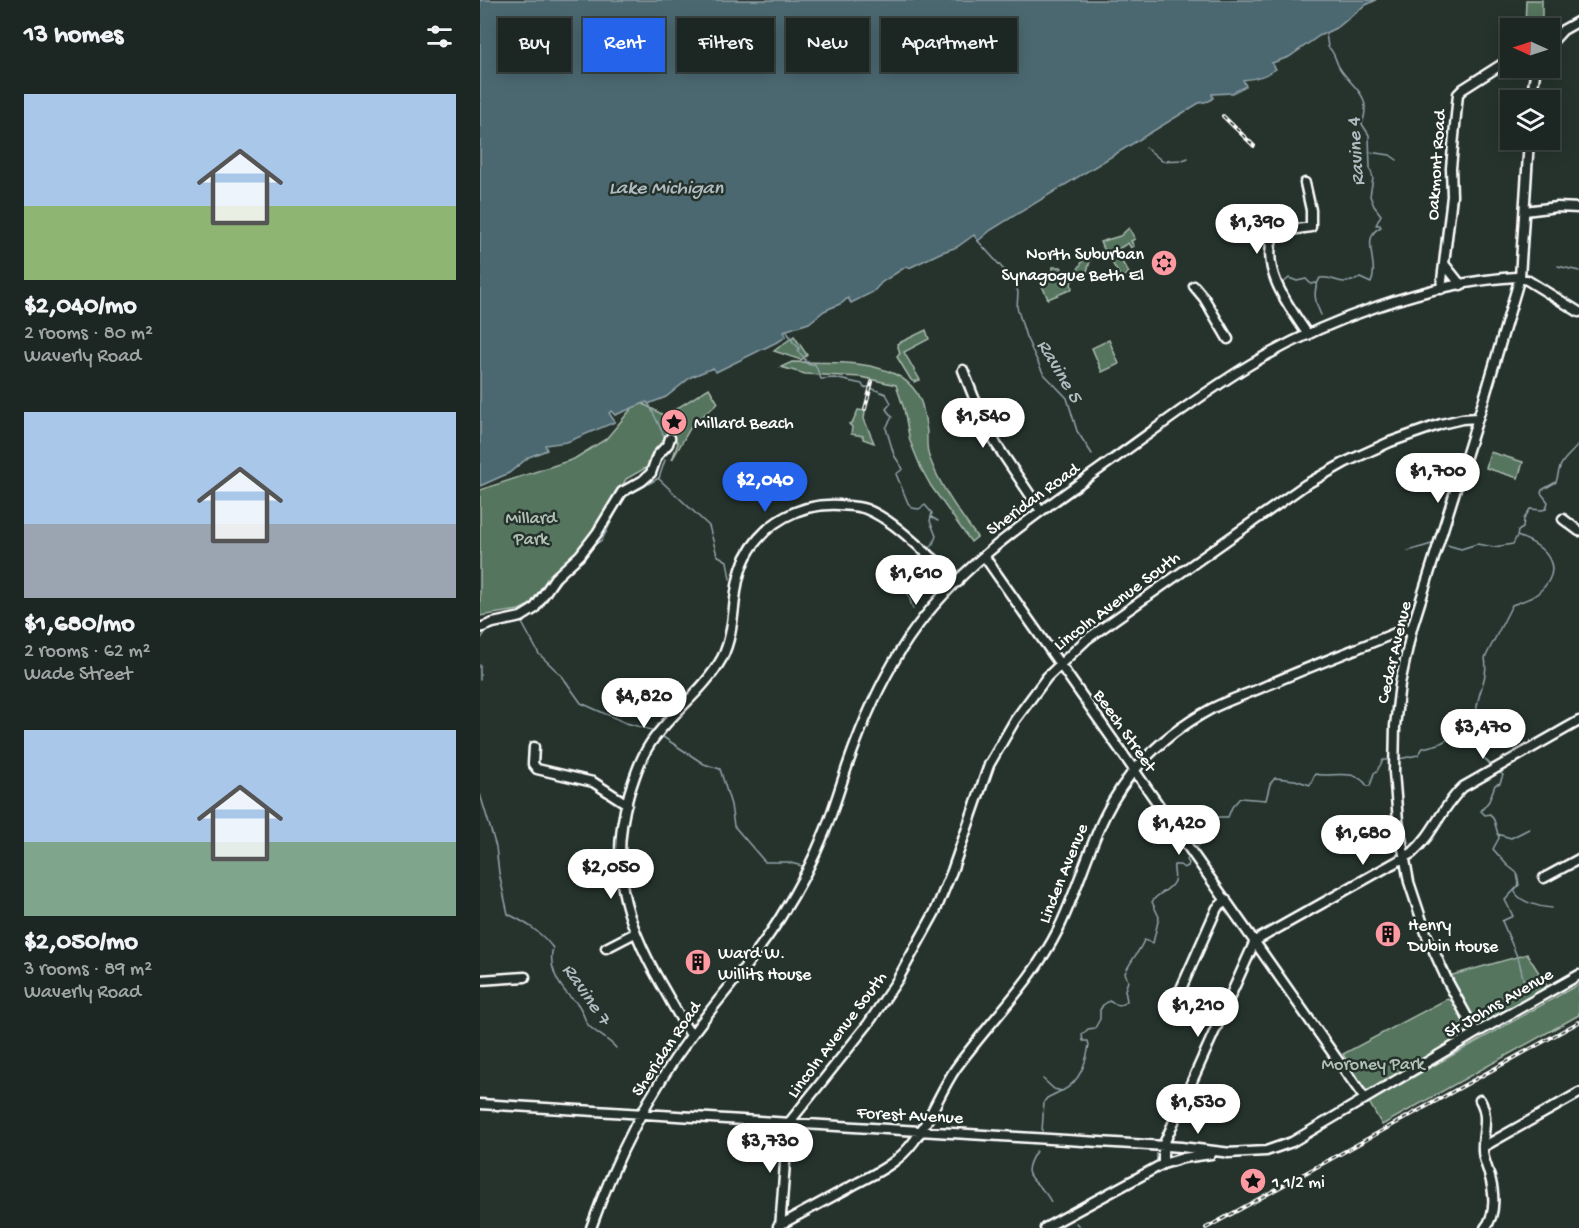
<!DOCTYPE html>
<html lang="en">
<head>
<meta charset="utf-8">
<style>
	body { margin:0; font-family:"Gochi Hand",sans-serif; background:#29322f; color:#f1f3f6; height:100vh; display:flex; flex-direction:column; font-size:22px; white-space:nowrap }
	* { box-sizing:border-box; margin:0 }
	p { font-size:20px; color:#a0a5a5 }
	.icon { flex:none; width:33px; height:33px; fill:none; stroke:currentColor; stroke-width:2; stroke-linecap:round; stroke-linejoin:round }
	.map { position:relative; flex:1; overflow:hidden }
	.drawer { display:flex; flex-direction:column; background:#1c2622; width:480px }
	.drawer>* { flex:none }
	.banner { position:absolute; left:18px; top:18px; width:570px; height:54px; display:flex; gap:12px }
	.needle { width:39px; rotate:273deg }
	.tools { position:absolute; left:1020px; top:18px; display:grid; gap:12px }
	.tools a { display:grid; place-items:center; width:60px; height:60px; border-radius:0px; background:#1c2622; box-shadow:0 3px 15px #0003,0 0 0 2px #3a4340; font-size:30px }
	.price { position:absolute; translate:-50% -51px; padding:0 14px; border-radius:21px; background:#fff; color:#222; font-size:20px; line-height:39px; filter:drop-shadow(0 2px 3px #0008) }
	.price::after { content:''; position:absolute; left:50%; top:36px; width:18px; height:14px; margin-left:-9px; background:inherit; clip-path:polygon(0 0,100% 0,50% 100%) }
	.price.current { background:#2563eb; color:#fff }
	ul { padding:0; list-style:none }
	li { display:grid; align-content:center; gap:12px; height:318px; padding:0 24px }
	li span { display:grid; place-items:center; height:186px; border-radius:0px; color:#555 }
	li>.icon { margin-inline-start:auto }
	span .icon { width:108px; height:108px; fill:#fffc; stroke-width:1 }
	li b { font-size:26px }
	h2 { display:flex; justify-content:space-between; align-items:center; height:72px; padding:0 24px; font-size:26px }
	.pill { padding:0 21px; border-radius:0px; background:#1c2622; box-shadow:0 3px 15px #0003,0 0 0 2px #3a4340; font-size:21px; line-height:54px }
	.pill.current { background:#2563eb; color:#fff }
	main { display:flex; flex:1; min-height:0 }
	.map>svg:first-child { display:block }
</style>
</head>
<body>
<main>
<section class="drawer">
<h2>13 homes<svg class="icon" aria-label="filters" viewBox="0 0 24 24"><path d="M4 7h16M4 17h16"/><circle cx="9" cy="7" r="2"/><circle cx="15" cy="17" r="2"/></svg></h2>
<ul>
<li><span style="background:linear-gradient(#a9c7e8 60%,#8fb573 0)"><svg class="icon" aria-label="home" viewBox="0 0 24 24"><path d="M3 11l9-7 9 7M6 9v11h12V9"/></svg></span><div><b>$2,040/mo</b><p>2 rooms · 80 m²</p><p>Waverly Road</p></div></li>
<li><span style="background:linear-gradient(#a9c7e8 60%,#9aa5b1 0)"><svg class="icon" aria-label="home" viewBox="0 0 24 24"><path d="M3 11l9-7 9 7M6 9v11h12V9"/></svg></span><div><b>$1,680/mo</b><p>2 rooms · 62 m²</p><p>Wade Street</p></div></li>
<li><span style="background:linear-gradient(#a9c7e8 60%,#7fa58c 0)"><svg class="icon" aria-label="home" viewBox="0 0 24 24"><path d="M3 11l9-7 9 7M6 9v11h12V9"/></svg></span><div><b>$2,050/mo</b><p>3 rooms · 89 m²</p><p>Waverly Road</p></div></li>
</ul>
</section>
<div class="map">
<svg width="1099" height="1228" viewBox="0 0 1099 1228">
	<rect width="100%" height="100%" fill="#26332d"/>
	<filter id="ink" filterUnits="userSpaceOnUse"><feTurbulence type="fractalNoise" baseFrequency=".0167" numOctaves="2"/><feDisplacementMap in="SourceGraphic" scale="12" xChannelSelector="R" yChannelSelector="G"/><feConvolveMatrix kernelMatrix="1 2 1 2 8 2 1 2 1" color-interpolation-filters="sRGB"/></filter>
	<g filter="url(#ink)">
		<path fill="#55755e" stroke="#aabaae" stroke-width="1.5" d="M 1046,0 L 1062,0 L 1062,28 L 1045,28 Z
			M 649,228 L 655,239 L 651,241 L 654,246 L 651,248 L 648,243 L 635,251 L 649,273 L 641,278 L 620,242 L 640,236 Z
			M 607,254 L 611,258 L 606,275 L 601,275 L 591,282 L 592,289 L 568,299 L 560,281 L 563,277 L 573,272 L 573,267 L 581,267 L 587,278 C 599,275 600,262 607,254 Z
			M 446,330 L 449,339 L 424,352 L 440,380 L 434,382 L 431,380 L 417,357 L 420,353 L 417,344 Z
			M 314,336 L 327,355 L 321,360 L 294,351 Z
			M 629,340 L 639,364 L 622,372 L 612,348 Z
			M 312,362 C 352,363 428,356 442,405 C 444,413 446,423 447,432 C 447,441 446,451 450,459 C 461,488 479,512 497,537 L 491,542 L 451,486 L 441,468 L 430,441 L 424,409 L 416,385 L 381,377 L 325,374 L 301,367 Z
			M 229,388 L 238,403 L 212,425 L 192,460 L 198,443 L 194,438 L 178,446 L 169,466 L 146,479 L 133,503 L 106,542 L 51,604 L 39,610 L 0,616 L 0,490 L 94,459 L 126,439 L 158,401 L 185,416 Z
			M 378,410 L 385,411 L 384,419 L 394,443 L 383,439 L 383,436 L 371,434 L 372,427 L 369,424 L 373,422 Z
			M 1010,452 L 1043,462 L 1038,478 L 1006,468 Z
			M 1047,954 L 1068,987 L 1002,1024 C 985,1020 976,991 969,976 Z
			M 1099,984 L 1099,1015 L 902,1125 L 889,1102 Z
			M 967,999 L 975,1002 L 989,1028 L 987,1033 L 893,1090 L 885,1090 L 881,1087 L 863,1054 Z"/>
		<path fill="#4b6771" stroke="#93a4aa" stroke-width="1.5" d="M 0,0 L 896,0 L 884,6 L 858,27 L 839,36 L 809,57 L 792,63 L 796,69 C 786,76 775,79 763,80 L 766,86 L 752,93 L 732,94 L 733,98 L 729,101 L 719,103 L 511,230 L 498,241 L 494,235 L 477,247 L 460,253 L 429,268 L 427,266 L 402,282 L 393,292 L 371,303 L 368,298 L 362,303 L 344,311 L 329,323 L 304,331 L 306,336 L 301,340 L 236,372 L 233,368 L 211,377 L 186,397 L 168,404 L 167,402 L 135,415 L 131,411 L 129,413 L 135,422 L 87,442 L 65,445 L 67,450 L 49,457 L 29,473 L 0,486 Z"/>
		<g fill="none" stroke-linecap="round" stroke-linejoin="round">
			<path stroke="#93a4aa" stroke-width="1.5" d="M 666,148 L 674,154
				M 889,152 L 910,155 L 917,160
				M 675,155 L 682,161 L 703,160 L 708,158
				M 498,241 L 524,270 L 534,276 L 538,293 L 537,307 L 546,337 L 563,373 L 587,398 L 597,431 L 612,454
				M 1078,266 L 1099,271
				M 802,284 L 809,278 L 817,281 L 826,279 L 831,284 L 836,283
				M 841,315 C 835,302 832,291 840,278 C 857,276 858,288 880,278 L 891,283 C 900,264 879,237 901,227 L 900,225 L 896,225 L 901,215 L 894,206 L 890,196 L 893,178 L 890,168 L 889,135 L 882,124 C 893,93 872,89 859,67 C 855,60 855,52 848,47 L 846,33
				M 306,330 L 313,342 L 319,348 L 318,352 L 324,357 L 326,363 L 330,365 L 335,364 L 341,379 L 354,378 L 382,384 L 384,388 L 388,387 L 406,394 L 411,403 L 406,409 L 412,417 L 406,428 L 414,455 L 423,469 L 416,474 L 428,503 L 432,508 L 439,509 L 445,505 L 452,513 L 450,521 L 456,536 L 452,546 L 449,548
				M 169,404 L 185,438
				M 179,479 L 229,526 L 237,555 L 247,561 L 250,579
				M 451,517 L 458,521
				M 49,541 L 50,540
				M 967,545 L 981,549 L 997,544 L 1014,547 L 1033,544 L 1037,536
				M 928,551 L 955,543
				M 433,609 L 428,594 L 440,554
				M 47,618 L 55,615 L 85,575 L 103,561 L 113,546 L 122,540 L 144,497 L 179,478 L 185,460
				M 41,621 L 59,654 L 82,676 L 101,703 L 146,723 L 175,731
				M 0,640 L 7,630 L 40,621
				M 0,665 L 0,680
				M 183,737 L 224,764 L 240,769 L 251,805 L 254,826 L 285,862 L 307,862 L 322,866
				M 919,759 L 938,755 L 943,748 L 959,744 L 970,738 L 996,735
				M 1012,766 L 1003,757 L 1004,752 L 996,735 L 1000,728 C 989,700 1010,684 1005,658 L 1032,605 C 1040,602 1051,599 1058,593 C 1087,568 1066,546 1037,536 L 1038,531 L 1043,528 L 1044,519 L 1050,509 L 1062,510 L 1066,509 L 1068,502 L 1061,493 L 1062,490 L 1076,482 C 1078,477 1078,472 1080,467 C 1084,457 1094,452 1099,443
				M 1018,771 L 1023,775 L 1020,783 L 1015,785 L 1009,801 L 1001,811 L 1005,815 L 1010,814 L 1014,820 L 1019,838 L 1013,849 L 1027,865 L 1037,873 L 1039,885 L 1025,900 L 1033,916 L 1022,921 L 1039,961 L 1044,982
				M 0,794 L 16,847 L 19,873 L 28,914 C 46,923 60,931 73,948 C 68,965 77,983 89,996 C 92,999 97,1002 99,1006 C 104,1013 104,1021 110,1027 C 119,1035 128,1039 136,1048
				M 1017,834 L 1031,838 L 1049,829
				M 714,850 C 719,843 727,842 731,834 L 724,833 L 722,827 L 726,823 L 736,822 L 738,817 L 748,817 L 752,807 L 760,798 L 786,800 L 790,784 L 795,778 L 815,780 L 830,785 L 835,774 C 851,778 875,767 887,786 L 890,786 L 894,773 L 897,771 L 903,760 L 911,760
				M 1035,892 C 1040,902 1059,907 1071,908
				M 563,1079 L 574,1089 L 582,1091 C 600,1082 606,1063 609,1045 L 608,1041 L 603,1041 L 602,1035 L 608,1029 L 615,1028 L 620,1019 L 620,1010 L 623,1005 L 629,1001 C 636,1005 640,1007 647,1001 L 645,990 L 648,981 L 645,973 C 651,960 660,951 664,940 L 673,943 L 679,917 L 672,902 C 677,892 690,892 694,881 C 696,876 693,870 694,865 L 700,865 L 704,868 L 708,866 L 709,863 L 707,860 L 709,856
				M 562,1131 L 564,1102 L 567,1098 L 581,1091
				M 556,1151 C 536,1182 559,1177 571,1202
				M 596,1223 L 601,1228"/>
			<defs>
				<path id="minor" d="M 1070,44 L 1083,30 L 1099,21
					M 1051,100 L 1056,68
					M 825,183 L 831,210 L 831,227 L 803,231 L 793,235 C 781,272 809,306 828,335
					M 1045,211 L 1077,207 L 1099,208
					M 965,265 L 981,285
					M 714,286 L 724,298 L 748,339
					M 961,289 L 972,196 L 971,168 L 978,94 L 983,89 L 1024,63 L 1030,61
					M 483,370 L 496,403 L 516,444 L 561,511
					M 1083,519 L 1099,531
					M 504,556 L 885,1099
					M 0,628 L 13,623 L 41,617 L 54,609 L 75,578 L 100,555 L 117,533 L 142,492 L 162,481 L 171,473 L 177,456 L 188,444 L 190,438
					M 54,747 L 53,764 L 57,769 L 113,782 L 147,804
					M 1064,878 L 1099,859
					M 126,948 L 155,933
					M 0,980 L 45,977
					M 696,1000 L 737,908 L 746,900
					M 996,1033 L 968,982 L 947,936 L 929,882 L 918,821 L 914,772 L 915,726 L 920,684 L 932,628 L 1004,399 L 1040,277 L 1049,140
					M 211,1035 C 200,1019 191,1001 181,984 C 145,921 128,867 149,794 C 155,775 162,753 175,737 C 196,709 225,689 242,658 C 258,626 250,589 266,557 C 284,522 320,503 359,505 C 368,506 378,506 386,509 C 408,518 426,535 444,551 C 456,561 469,570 478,582
					M 1000,1100 C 1010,1117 1002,1133 1003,1151 C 1003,1159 1007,1166 1009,1174 C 1014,1190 1017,1214 1005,1228
					M 0,1104 L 701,1147 L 751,1153
					M 1003,1147 L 1099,1093
					M 747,1153 L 786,1151 L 812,1142 L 996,1033 L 1099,975
					M 683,1164 L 683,1146 L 775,941 L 932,853 C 954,834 962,806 983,787 L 1099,721
					M 298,1226 C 322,1213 346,1200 370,1187 C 386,1178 403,1171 417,1159 C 445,1137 456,1097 476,1068 C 510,1021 552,982 578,930 C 606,873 615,812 660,764 C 680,742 705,723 731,709 C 750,699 771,693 790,684 C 833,665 877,649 920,631 L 932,628
					M 111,1228 C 135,1160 168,1094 211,1036 C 240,996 274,960 300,918 C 317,891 333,861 345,831 C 356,803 364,773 375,745 C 389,708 406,672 428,639 C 478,566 551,518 621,468 C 671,433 719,395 771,364 C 846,320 949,282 1036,277 L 1047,280 L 1099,312
					M 300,1228 L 308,1124 L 388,1024 L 418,979 L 455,912 L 472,871 L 509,765 L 535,720 L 567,677 L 607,639 L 825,485 L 866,462 L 910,442 L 961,424 L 982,419 L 997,418
					M 565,1228 L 683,1164 L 703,1158 L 731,1154"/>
			</defs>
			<use href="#minor" stroke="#fff" stroke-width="13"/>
			<use href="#minor" stroke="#26332d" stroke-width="8"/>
			<defs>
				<path id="rail" d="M 743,116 L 774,146
					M 385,409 L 392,382
					M 726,1228 L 1099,1022"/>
			</defs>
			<use href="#rail" stroke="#fff" stroke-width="4"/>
			<use href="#rail" stroke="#26332d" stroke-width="1.5" stroke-dasharray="4.5" stroke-linecap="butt"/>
		</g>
	</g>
	<defs>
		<symbol id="synagogue-disc" viewBox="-11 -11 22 22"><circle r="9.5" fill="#ff9aa2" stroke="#26332d"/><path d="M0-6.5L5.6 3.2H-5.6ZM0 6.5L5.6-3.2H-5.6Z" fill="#111"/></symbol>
		<symbol id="sight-disc" viewBox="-11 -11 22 22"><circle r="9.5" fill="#ff9aa2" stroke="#26332d"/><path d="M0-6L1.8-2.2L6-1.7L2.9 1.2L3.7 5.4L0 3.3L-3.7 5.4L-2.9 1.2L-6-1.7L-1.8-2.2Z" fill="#111"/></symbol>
		<symbol id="building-disc" viewBox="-11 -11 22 22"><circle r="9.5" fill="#ff9aa2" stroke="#26332d"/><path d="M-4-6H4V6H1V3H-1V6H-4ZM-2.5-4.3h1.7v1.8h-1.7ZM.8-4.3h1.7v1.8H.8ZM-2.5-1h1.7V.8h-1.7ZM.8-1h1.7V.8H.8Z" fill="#111"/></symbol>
	</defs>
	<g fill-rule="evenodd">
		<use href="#synagogue-disc" x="669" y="248" width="30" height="30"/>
		<use href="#sight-disc" x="179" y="407" width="30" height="30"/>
		<use href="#building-disc" x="893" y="919" width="30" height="30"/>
		<use href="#building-disc" x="203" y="947" width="30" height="30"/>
		<use href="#sight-disc" x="758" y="1166" width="30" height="30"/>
	</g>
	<g text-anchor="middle" stroke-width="5" stroke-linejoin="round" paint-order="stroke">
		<g font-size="18" fill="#fff" stroke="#26332d">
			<text transform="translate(955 165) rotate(-86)" y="6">Oakmont Road</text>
			<text transform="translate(552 498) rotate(-36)" y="6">Sheridan Road</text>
			<text transform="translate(636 600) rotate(-37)" y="6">Lincoln Avenue South</text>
			<text transform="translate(913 652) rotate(-77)" y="6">Cedar Avenue</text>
			<text transform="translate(646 730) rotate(55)" y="6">Beech Street</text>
			<text transform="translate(582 873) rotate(-68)" y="6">Linden Avenue</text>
			<text transform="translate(1018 1002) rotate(-30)" y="6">St Johns Avenue</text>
			<text transform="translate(356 1034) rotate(-53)" y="6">Lincoln Avenue South</text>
			<text transform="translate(185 1048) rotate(-56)" y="6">Sheridan Road</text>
			<text transform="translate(430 1114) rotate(3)" y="6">Forest Avenue</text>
		</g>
		<g font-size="18" fill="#fff" stroke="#26332d" text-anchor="start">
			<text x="664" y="259" text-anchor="end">North Suburban<tspan x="664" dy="21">Synagogue Beth El</tspan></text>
			<text x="214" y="428">Millard Beach</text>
			<text x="928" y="930">Henry<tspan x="928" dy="21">Dubin House</tspan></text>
			<text x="238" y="958">Ward W.<tspan x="238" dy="21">Willits House</tspan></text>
			<text x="792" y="1187">1 1/2 mi</text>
		</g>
		<g font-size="18" fill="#b2c1b7" stroke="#26332d">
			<text x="51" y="523">Millard<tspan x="51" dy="21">Park</tspan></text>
			<text x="893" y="1069">Moroney Park</text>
		</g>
		<g font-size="20" font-style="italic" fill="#aebbbf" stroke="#26332d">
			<text transform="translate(874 152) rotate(-94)" y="7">Ravine 4</text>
			<text x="186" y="193">Lake Michigan</text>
			<text transform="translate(581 370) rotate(59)" y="7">Ravine 5</text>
			<text transform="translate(108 993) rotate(55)" y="7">Ravine 7</text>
		</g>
	</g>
</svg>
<div class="tools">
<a><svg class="needle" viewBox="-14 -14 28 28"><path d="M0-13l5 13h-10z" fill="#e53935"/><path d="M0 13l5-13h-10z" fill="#a0a5a5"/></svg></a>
<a><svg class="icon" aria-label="layers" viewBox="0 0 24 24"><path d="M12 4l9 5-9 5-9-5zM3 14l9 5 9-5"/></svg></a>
</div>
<b class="price" style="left:777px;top:255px">$1,390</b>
<b class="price" style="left:503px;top:449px">$1,540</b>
<b class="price" style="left:958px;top:504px">$1,700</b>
<b class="price current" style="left:285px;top:513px">$2,040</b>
<b class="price" style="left:436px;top:606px">$1,610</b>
<b class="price" style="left:164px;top:729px">$4,820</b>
<b class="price" style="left:1003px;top:760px">$3,470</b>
<b class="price" style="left:699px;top:856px">$1,420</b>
<b class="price" style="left:883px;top:866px">$1,680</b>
<b class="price" style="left:131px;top:900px">$2,050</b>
<b class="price" style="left:718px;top:1038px">$1,210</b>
<b class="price" style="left:718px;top:1135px">$1,530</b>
<b class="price" style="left:290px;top:1174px">$3,730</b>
<div class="banner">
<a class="pill">Buy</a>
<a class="pill current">Rent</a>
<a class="pill">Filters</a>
<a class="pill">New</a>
<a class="pill">Apartment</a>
</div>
</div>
</main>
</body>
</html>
